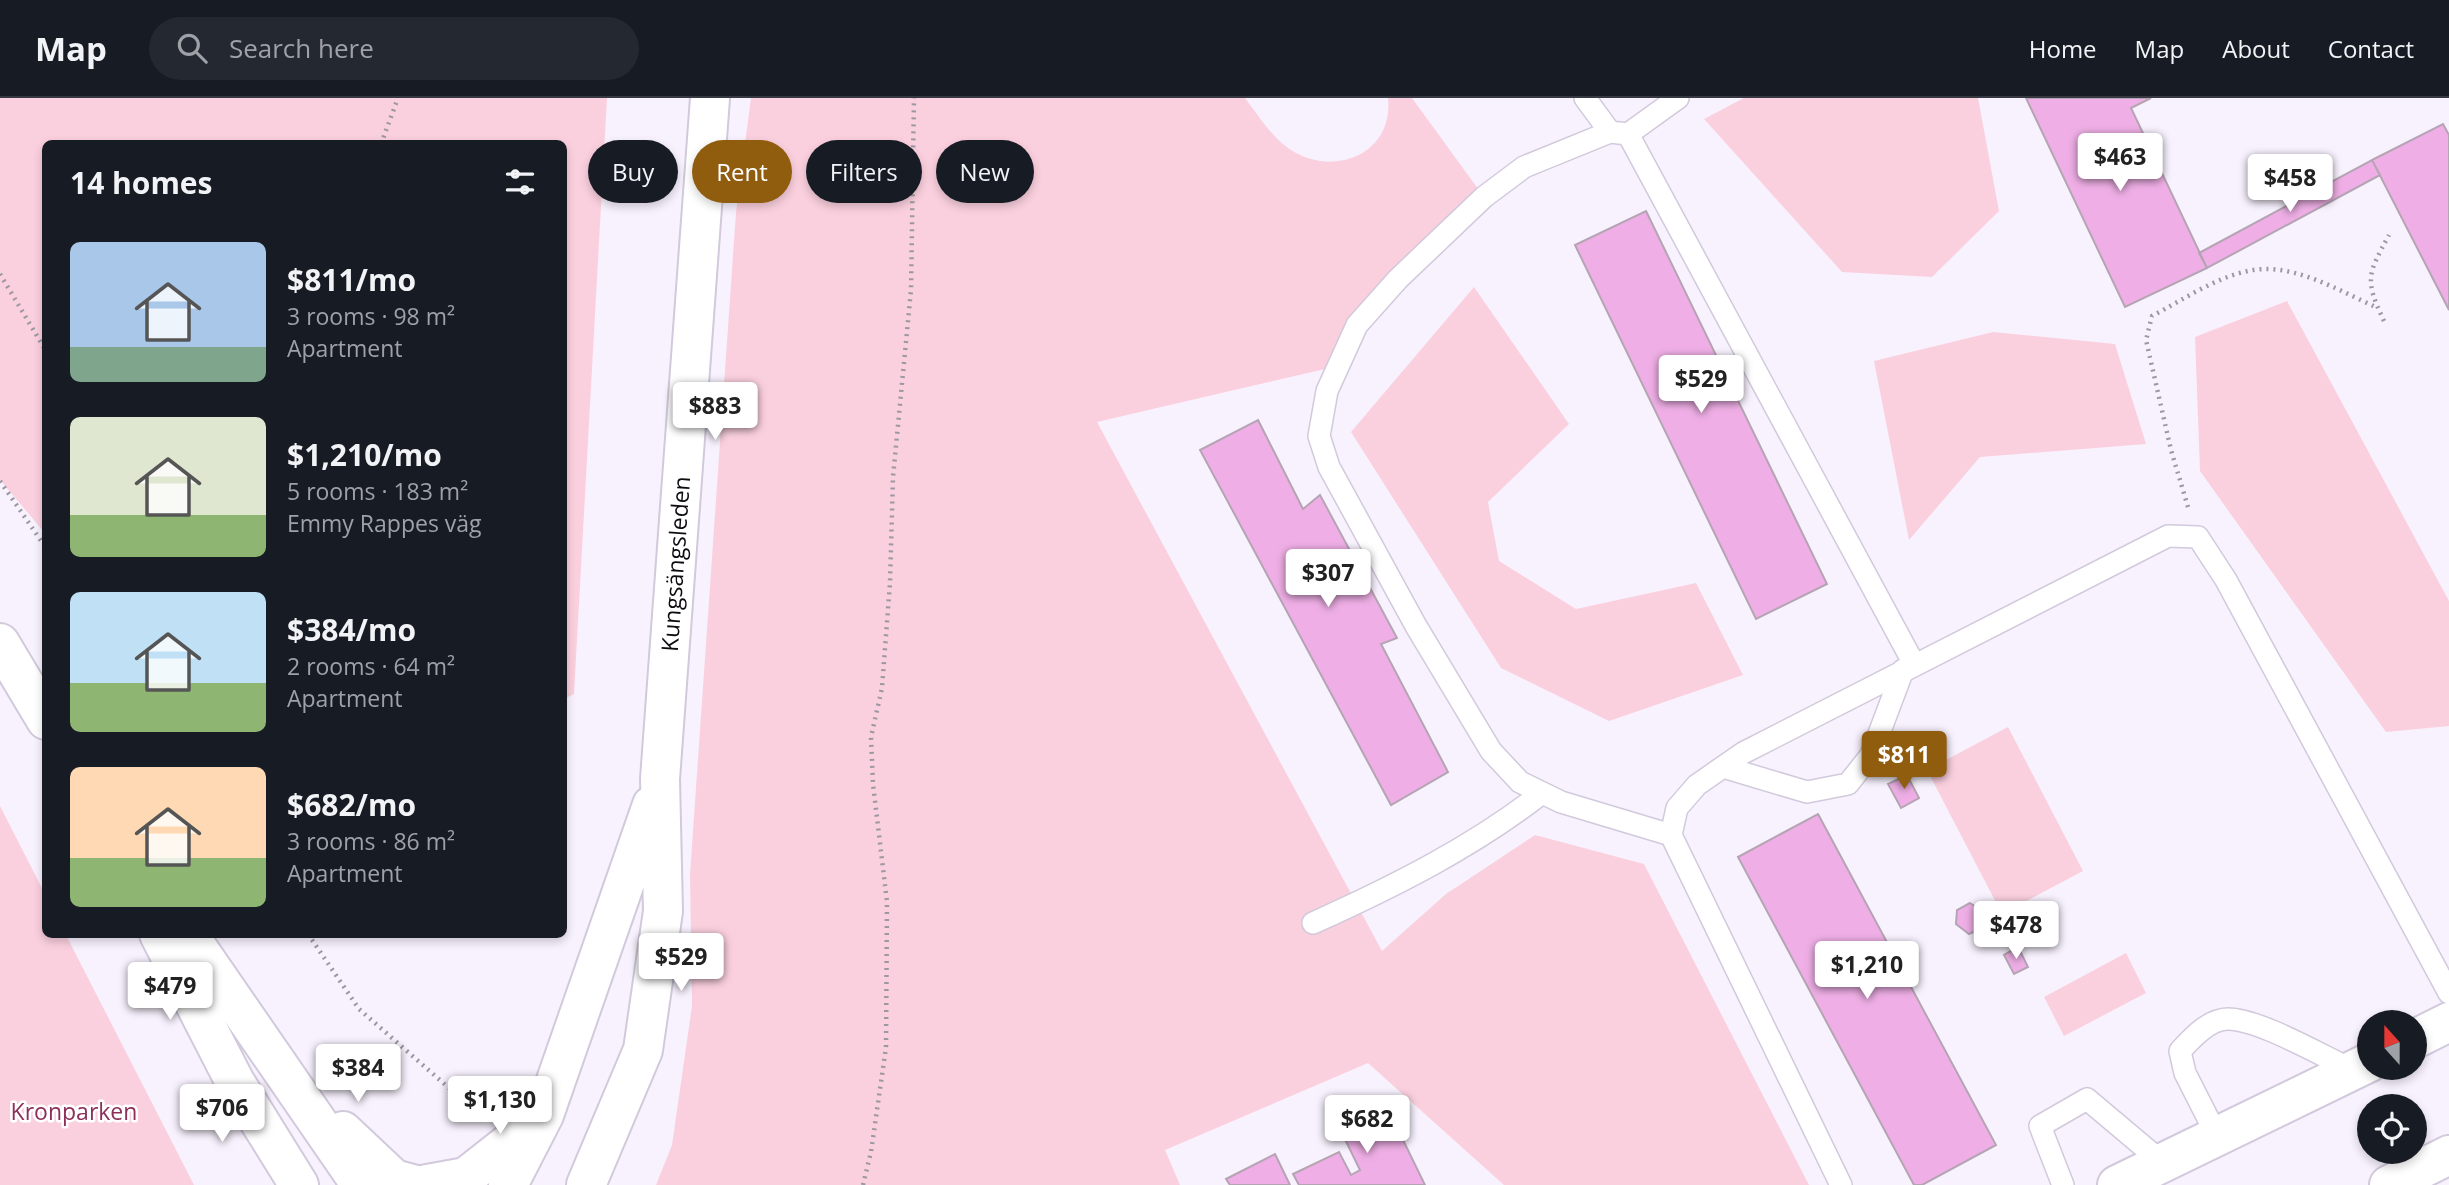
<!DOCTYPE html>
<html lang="en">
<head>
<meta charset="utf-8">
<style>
	body { margin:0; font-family:"Open Sans",sans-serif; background:#242831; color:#f1f3f6; height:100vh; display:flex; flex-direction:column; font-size:26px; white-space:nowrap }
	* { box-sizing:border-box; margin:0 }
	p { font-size:23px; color:#9ea1a6 }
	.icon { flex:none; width:38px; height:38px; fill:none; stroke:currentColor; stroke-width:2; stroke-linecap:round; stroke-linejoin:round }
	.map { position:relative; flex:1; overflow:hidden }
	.side { position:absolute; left:42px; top:42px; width:525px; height:798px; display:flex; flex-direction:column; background:#171b24; border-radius:10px; box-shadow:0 4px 10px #0003 }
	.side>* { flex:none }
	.banner { position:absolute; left:588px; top:42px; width:665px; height:63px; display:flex; gap:14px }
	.needle { width:46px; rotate:339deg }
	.buttons { position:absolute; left:2357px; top:912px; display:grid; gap:14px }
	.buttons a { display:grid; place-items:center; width:70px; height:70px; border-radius:50%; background:#171b24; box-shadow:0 4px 10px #0003; font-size:35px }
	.price { position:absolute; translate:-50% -60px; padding:0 16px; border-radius:7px; background:#fff; color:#222; font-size:23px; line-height:46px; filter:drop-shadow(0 2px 4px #0008) }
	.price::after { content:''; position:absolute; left:50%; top:42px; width:21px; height:16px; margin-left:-10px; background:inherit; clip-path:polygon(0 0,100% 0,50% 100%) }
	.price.selected { background:#905c0e; color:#fff }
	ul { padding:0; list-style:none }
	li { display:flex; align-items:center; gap:21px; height:175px; padding:0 28px }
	li span { display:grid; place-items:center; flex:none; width:196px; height:140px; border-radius:10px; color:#555 }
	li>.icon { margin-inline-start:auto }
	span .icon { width:84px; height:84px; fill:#fffc; stroke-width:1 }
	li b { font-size:30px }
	h2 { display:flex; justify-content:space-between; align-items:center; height:84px; padding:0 28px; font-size:30px }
	.tag { padding:0 24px; border-radius:32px; background:#171b24; box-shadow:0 4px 10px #0003; font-size:24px; line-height:63px }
	.tag.selected { background:#905c0e; color:#fff }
	header { display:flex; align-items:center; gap:42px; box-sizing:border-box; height:98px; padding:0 35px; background:#171b24; border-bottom:2px solid #363941 }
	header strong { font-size:33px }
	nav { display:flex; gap:38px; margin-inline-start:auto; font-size:24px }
	.search { width:490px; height:63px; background:#242831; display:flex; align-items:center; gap:18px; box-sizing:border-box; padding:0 24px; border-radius:38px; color:#9ea1a6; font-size:26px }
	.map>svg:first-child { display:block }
</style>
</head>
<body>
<header>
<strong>Map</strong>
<div class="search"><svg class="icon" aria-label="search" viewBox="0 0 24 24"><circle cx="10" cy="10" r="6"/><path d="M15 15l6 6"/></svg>Search here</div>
<nav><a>Home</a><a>Map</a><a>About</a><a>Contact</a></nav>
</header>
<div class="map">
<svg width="2449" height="1087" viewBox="0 0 2449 1087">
	<rect width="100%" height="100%" fill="#f8f2fe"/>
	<path fill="#fbd0de" d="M 0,0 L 607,0 L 574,596 L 564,601 L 564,46 L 46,46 L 45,435 L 0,382 Z
		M 751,0 L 1245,0 C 1258,17 1270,37 1288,50 C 1332,81 1394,57 1388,0 L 1412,0 L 1484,99 L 1398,181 L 1338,268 L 1097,324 L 1382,853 L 1446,796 L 1535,737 L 1644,766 L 1809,1087 L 1504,1087 L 1368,965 L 1165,1052 L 1180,1087 L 656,1087 L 672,1047 L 692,908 L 690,776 L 736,114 Z
		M 1744,0 L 1978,0 L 1999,113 L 1932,179 L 1842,174 L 1704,21 Z
		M 1474,189 L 1569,326 L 1488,404 L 1499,463 L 1576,511 L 1696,485 L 1743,577 L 1609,623 L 1501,570 L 1351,334 Z
		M 2287,203 L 2449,503 L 2449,628 L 2386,634 L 2200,373 L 2195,239 Z
		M 1993,234 L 2115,246 L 2146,346 L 1980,359 L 1909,442 L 1874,263 Z
		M 2008,629 L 2083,773 L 2002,816 L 1927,672 Z
		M 0,708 L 45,796 L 46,836 L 66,837 L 194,1087 L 0,1087 Z
		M 2126,855 L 2146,895 L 2064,938 L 2044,899 Z"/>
	<path fill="#efafe6" stroke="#b5a4b3" stroke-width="2" d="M 2026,0 L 2151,0 L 2131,10 L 2207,170 L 2125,209 Z
		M 2443,26 L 2449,37 L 2449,212 L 2372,62 Z
		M 2372,62 L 2380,77 L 2207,170 L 2199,155 Z
		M 1646,113 L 1827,486 L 1756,521 L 1575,147 Z
		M 1258,322 L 1303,411 L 1320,397 L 1397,540 L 1381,546 L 1448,674 L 1391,707 L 1200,352 Z
		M 1907,677 L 1919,700 L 1901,710 L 1888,686 Z
		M 1818,716 L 1996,1047 L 1922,1087 L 1914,1087 L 1738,759 Z
		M 1970,805 L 1984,814 L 1984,829 L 1969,836 L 1956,826 L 1957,812 Z
		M 2018,849 L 2028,869 L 2014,876 L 2004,857 Z
		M 1384,1003 L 1425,1087 L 1299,1087 L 1293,1076 L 1339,1054 L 1351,1077 L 1360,1072 L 1337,1025 Z
		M 1275,1056 L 1290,1087 L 1230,1087 L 1226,1081 Z"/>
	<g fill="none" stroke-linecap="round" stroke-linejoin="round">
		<defs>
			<path id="lane" d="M 1585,0 L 1610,34
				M 1678,0 L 1628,36 L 1914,566
				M 1628,36 L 1610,34 L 1524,69 L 1484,99 L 1398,181 L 1357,227 L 1327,293 L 1319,338 L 1329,369 L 1416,528 L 1491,653 L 1520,684 L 1561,704 L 1671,737 L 1841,1087
				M 1723,669 L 1807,694 L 1848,686 L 1871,657 L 1903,572
				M 1671,737 L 1677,710 L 1697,687 L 1743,655 L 2168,438 L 2198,439 L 2226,482 L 2449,895
				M 1313,825 C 1393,789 1473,749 1542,695
				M 2217,1038 L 2185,975 L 2180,953 C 2192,940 2209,921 2228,921 C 2259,921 2322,958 2353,972
				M 2063,1087 L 2040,1028 L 2087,1001 L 2163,1065"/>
			<path id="street" d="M 2415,941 L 2449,924
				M 2117,1087 L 2370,964
				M 2389,1087 L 2449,1057"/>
			<path id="secondary" d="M 0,545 L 46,622
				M 159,836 L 235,984 L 299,1087
				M 188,836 L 361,1087
				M 343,1033 L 394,1081 L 416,1087
				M 422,1087 L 466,1079 L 532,1027
				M 508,1087 L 544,1017 L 652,707
				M 586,1087 L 643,952 L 663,813 L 660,681 L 710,0"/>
		</defs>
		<use href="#lane" stroke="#d2c9dc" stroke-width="24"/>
		<use href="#street" stroke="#d2c9dc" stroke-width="42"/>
		<use href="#secondary" stroke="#d2c9dc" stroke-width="42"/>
		<path stroke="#9c98a1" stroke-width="4.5" stroke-dasharray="2 5" stroke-linecap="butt" d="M 381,46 L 398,0
			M 0,176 L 46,253
			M 2384,223 C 2364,181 2368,176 2389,137
			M 0,383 L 46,450
			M 2188,409 L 2171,352 L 2146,242 L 2152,218 C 2185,201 2227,171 2266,171 C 2304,171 2344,195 2378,210
			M 308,836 L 359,911 L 482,1019
			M 863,1087 L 871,1054 L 886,949 L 887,804 L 873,686 L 871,639 L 882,590 L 890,485 L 893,379 L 911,192 L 914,0"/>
		<use href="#lane" stroke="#fff" stroke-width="21"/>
		<use href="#street" stroke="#fff" stroke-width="38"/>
		<use href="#secondary" stroke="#fff" stroke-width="38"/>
	</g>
	<g text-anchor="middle" stroke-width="5" stroke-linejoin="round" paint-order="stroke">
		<g font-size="23" fill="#0e0b11" stroke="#fff">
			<text transform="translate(676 466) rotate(-86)" y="8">Kungsängsleden</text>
		</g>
		<g font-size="23" fill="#8c2f59" stroke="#fff">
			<text x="74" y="1022">Kronparken</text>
		</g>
	</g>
</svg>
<div class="buttons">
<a><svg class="needle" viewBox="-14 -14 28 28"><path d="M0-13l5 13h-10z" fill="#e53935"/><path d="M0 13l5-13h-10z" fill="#9ea1a6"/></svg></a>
<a><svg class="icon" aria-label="locate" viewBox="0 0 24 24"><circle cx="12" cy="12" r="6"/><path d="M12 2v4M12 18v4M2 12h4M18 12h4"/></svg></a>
</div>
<b class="price" style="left:2120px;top:95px">$463</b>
<b class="price" style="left:2290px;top:116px">$458</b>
<b class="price" style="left:1701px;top:317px">$529</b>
<b class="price" style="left:715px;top:344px">$883</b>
<b class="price" style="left:1328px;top:511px">$307</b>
<b class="price selected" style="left:1904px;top:693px">$811</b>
<b class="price" style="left:2016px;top:863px">$478</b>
<b class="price" style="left:681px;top:895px">$529</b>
<b class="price" style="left:1867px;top:903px">$1,210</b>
<b class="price" style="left:170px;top:924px">$479</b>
<b class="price" style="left:358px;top:1006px">$384</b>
<b class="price" style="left:500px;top:1038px">$1,130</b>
<b class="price" style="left:222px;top:1046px">$706</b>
<b class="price" style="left:1367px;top:1057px">$682</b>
<div class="banner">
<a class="tag">Buy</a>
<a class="tag selected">Rent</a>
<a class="tag">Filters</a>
<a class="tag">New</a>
</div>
<section class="side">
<h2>14 homes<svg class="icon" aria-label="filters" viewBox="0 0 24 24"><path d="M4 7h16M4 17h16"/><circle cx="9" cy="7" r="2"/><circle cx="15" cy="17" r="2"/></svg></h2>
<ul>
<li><span style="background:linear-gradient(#a9c7e8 75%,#7fa58c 0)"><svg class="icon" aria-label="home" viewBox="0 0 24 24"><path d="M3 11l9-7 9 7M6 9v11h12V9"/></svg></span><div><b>$811/mo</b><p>3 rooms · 98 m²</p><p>Apartment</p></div></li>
<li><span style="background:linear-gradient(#dfe7d0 70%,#8fb573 0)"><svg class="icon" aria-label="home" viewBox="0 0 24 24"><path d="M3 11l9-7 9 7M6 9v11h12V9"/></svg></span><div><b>$1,210/mo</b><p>5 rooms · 183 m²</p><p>Emmy Rappes väg</p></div></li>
<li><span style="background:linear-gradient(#bfe0f5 65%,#8fb573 0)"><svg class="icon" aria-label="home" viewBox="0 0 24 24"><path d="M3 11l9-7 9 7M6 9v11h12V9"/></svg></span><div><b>$384/mo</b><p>2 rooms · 64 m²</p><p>Apartment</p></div></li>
<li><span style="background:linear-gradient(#ffd9b3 65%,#8fb573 0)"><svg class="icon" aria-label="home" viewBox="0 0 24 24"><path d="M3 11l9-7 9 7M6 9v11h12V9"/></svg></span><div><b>$682/mo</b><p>3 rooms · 86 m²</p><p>Apartment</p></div></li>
</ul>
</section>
</div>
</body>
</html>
